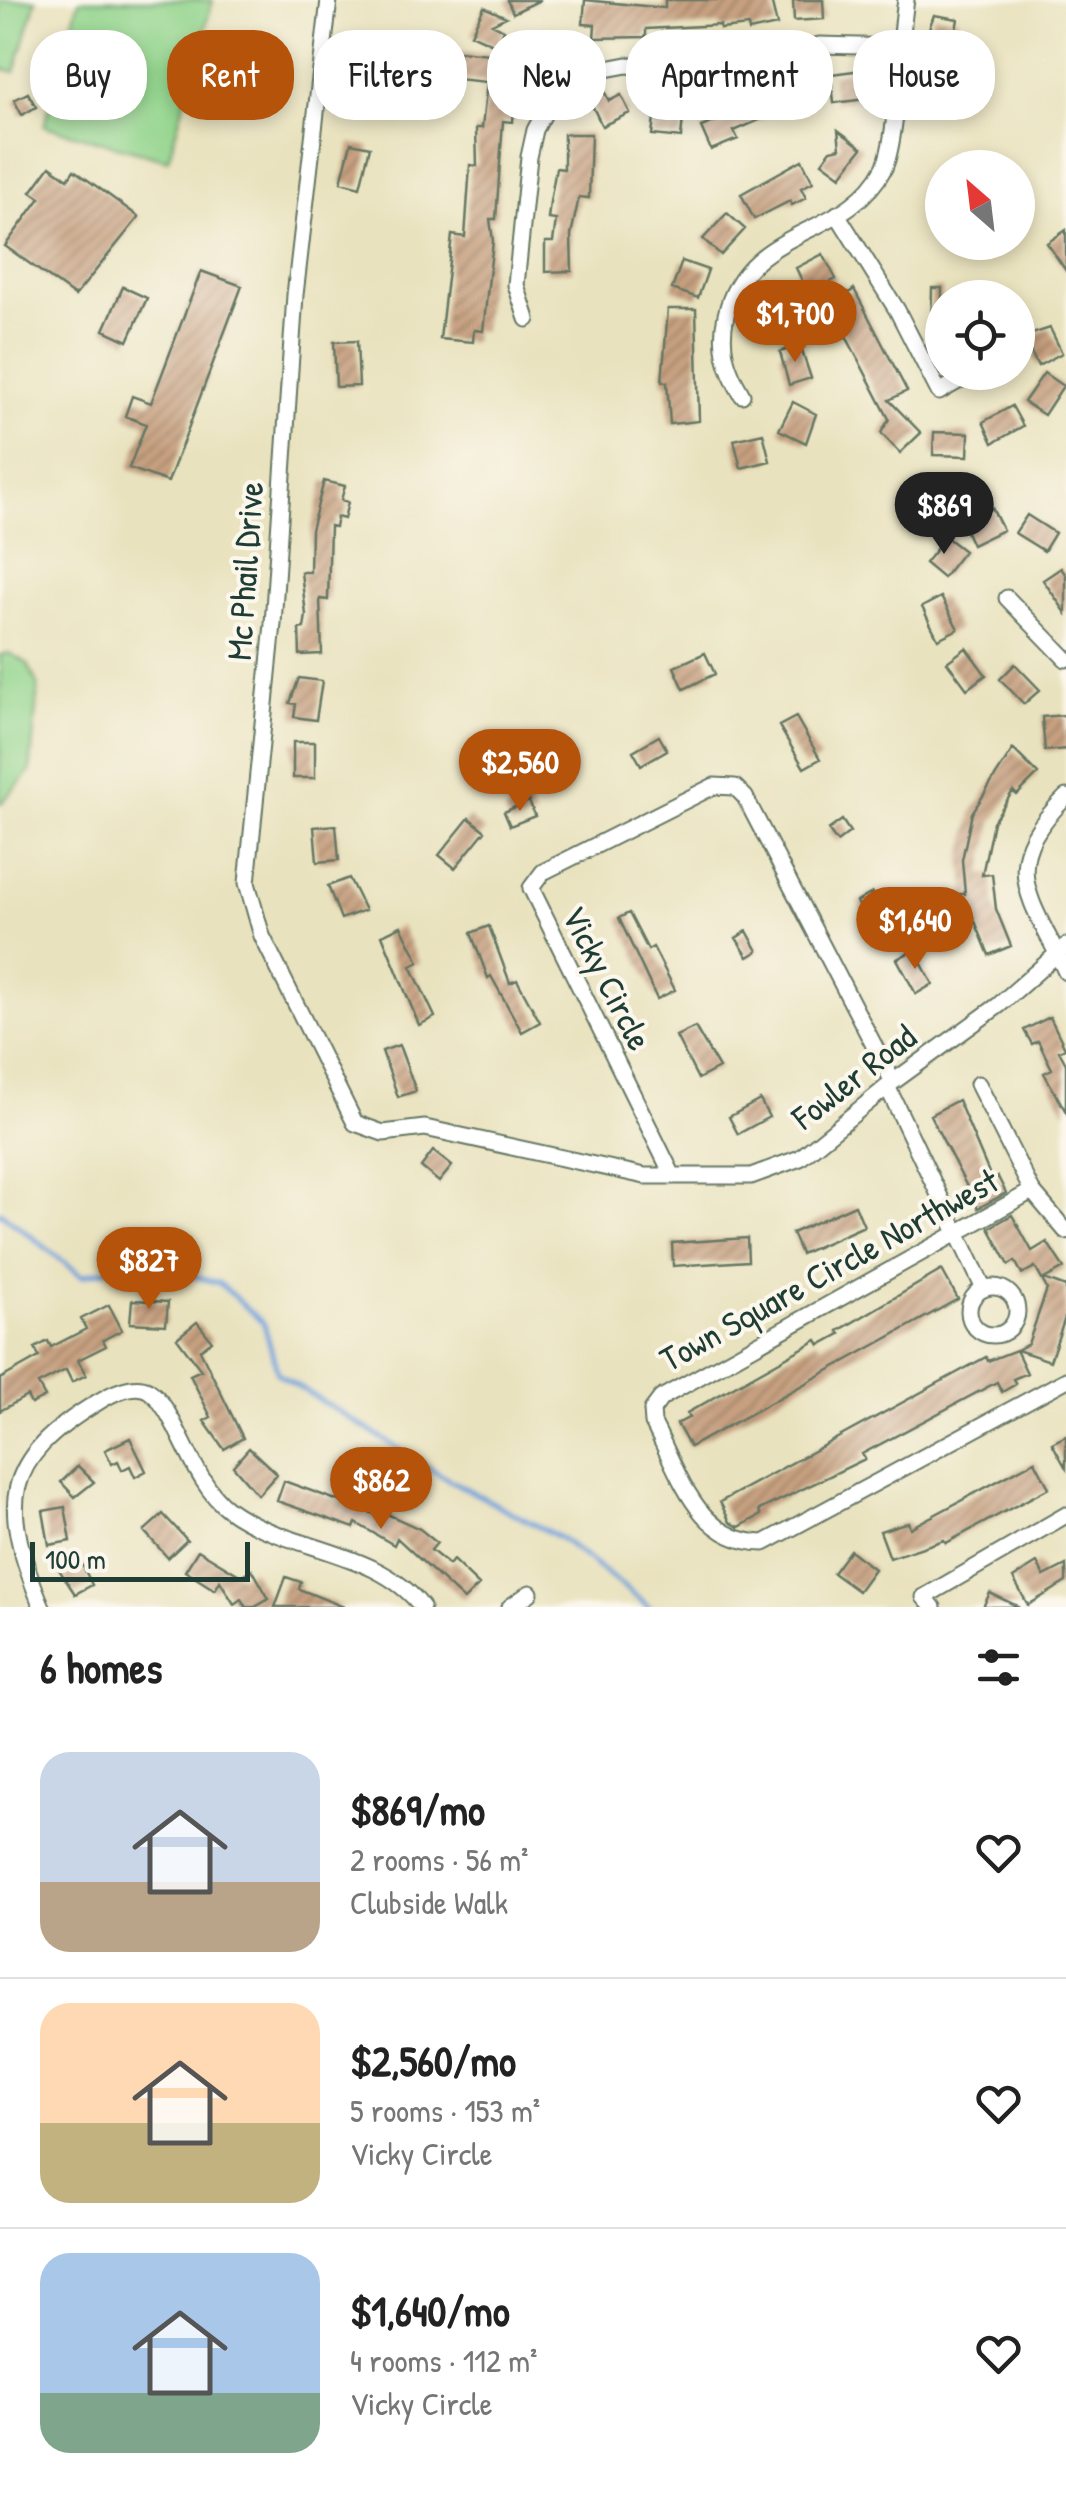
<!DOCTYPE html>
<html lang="en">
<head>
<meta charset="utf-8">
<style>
	body { margin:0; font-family:"Patrick Hand",sans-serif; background:#f6f6f6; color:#222; height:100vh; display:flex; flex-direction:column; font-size:38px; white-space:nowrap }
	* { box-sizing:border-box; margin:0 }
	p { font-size:32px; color:#767676 }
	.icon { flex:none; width:55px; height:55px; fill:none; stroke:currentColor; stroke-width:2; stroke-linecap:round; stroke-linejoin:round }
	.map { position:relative; height:1607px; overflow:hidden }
	.drawer { display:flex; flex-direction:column; background:#fff; flex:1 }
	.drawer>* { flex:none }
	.guide { position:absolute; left:30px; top:30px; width:1008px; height:90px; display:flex; gap:20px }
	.needle { width:65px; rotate:332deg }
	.controls { position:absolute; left:925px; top:150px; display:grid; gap:20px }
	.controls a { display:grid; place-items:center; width:110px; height:110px; border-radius:50%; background:#fff; box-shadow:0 5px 15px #0003; font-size:50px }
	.scale { position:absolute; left:30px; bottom:25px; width:220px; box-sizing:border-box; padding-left:10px; border:5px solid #1f3d34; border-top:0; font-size:28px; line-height:35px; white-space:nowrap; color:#1f3d34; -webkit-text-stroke:8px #fbf7ec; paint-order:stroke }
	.price { position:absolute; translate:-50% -85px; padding:0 22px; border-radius:35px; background:#b45309; color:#fff; font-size:32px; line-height:65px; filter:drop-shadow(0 2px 5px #0008) }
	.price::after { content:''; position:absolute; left:50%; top:60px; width:30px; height:22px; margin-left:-15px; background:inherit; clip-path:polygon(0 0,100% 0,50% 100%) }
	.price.on { background:#222; color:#fff }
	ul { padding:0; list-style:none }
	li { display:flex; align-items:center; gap:30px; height:250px; padding:0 40px }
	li+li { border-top:2px solid #e0e0e0 }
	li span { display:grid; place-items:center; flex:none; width:280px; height:200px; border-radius:30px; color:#555 }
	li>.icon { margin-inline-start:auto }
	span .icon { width:120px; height:120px; fill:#fffc; stroke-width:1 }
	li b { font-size:42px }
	h2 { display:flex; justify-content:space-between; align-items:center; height:120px; padding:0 40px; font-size:42px }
	.tag { padding:0 35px; border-radius:40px; background:#fff; box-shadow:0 5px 15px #0003; font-size:35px; line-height:90px }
	.tag.on { background:#b45309; color:#fff }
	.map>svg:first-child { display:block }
</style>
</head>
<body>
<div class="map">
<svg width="1066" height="1607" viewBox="0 0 1066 1607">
	<defs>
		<pattern id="building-hatch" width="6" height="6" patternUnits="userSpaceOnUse" patternTransform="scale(2.5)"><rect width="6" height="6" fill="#c7a080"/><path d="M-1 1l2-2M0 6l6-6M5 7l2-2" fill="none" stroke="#a1846a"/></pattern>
	</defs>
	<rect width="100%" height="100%" fill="#fbf7ec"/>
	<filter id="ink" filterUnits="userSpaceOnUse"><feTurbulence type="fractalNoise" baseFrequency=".01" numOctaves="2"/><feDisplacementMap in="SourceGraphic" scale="20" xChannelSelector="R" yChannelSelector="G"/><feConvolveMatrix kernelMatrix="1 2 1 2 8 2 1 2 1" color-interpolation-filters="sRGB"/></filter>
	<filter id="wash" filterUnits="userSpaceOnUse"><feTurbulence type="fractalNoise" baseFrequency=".0048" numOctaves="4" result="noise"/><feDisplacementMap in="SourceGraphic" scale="40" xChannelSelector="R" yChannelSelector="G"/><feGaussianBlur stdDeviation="2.25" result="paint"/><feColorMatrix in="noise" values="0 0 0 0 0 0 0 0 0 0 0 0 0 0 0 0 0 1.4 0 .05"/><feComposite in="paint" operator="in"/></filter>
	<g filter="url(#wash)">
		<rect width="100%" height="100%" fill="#e9e2be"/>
		<path fill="#92d48c" stroke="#588860" stroke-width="2.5" d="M 0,0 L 36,0 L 15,72 L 0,68 Z
			M 79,0 L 213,0 L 168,160 L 44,126 Z
			M 9,653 L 28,664 L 38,686 L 30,772 L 0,804 L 0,655 Z"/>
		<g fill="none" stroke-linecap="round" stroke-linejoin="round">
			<path stroke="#6fa0d9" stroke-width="5" d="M 0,1212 L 82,1276 L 139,1261 L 219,1283 L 264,1324 L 278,1374 L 446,1478 L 562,1539 L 649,1607"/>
		</g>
		<g id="blocks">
			<path fill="url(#building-hatch)" d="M 507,0 L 540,0 L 513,13 Z
				M 585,0 L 665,8 L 665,0 L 771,0 L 777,25 L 749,31 L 748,26 L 720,29 L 720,25 L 646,29 L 646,37 L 594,38 L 595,25 L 583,24 Z
				M 793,0 L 823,0 L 824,19 L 794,21 Z
				M 484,7 L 506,17 L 492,24 L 504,30 L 497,46 L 471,34 Z
				M 934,15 L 958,19 L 953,47 L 924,42 Z
				M 459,51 L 500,55 L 497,93 L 515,95 L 513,122 L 503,121 L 496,219 L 490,219 L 493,241 L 483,331 L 474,330 L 473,342 L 440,339 L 452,235 L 465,237 L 470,165 L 477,166 L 476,128 L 482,128 L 487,82 L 456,79 Z
				M 947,57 L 952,88 L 925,92 L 921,61 Z
				M 862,70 L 866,99 L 834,103 L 831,74 Z
				M 808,75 L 818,101 L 791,112 L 789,107 L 734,131 L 738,139 L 711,150 L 701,127 L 714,122 L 710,112 L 764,88 L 765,91 Z
				M 28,93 L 36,107 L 22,115 L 14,100 Z
				M 605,93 L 609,101 L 621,95 L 630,113 L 602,126 L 590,101 Z
				M 684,107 L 681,138 L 652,135 L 655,108 Z
				M 838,130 L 862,148 L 841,176 L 822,162 L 831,150 L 840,148 Z
				M 564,134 L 591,134 L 589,198 L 579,197 L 571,235 L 572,271 L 545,272 L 545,242 L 553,242 L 556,220 L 548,219 L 550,202 L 556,168 L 564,169 Z
				M 351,143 L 370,147 L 360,187 L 341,182 Z
				M 802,160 L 813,182 L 801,188 L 806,198 L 792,205 L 790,201 L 754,219 L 741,194 Z
				M 50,166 L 68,179 L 74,170 L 139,217 L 75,296 L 5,246 L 40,198 L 31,192 Z
				M 727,213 L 745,229 L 721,255 L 703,239 Z
				M 1066,230 L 1066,271 L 1047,243 Z
				M 823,254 L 836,279 L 808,293 L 796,268 Z
				M 682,261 L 708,270 L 698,298 L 672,289 Z
				M 201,271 L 242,286 L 168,482 L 129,468 L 146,424 L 125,416 L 132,396 L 151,403 Z
				M 123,287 L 147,298 L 128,341 L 104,330 Z
				M 932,288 L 942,288 L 942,328 L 931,327 Z
				M 854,289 L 907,391 L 889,400 L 921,433 L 900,453 L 881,433 L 889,419 L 831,307 Z
				M 767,292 L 790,302 L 777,330 L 754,319 Z
				M 668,309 L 696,309 L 699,421 L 670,424 L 667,382 L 662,382 Z
				M 1050,328 L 1062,353 L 1038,366 L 1023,337 Z
				M 357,341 L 359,386 L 336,387 L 334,342 Z
				M 800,345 L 811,378 L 789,385 L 780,352 Z
				M 1044,373 L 1063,386 L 1044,415 L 1024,402 Z
				M 793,402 L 816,414 L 806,443 L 779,430 Z
				M 1012,406 L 1023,426 L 993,443 L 983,422 Z
				M 934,432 L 969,433 L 968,456 L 933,455 Z
				M 763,433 L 770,461 L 741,468 L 734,440 Z
				M 324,481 L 345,486 L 341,500 L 348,502 L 344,519 L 337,517 L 335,527 L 330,526 L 328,600 L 320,599 L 322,654 L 300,655 L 299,629 L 304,628 L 306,615 L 301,572 L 310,572 L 311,530 Z
				M 992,508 L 1003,530 L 972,545 L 962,523 Z
				M 1027,515 L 1055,533 L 1044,551 L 1015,533 Z
				M 946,537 L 964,551 L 943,578 L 925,563 Z
				M 1061,568 L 1066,575 L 1066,613 L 1043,580 Z
				M 941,597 L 958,629 L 938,639 L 922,607 Z
				M 966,648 L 986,675 L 967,689 L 947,662 Z
				M 705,653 L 715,674 L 684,689 L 674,667 Z
				M 1015,664 L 1040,690 L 1024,704 L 1000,679 Z
				M 299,678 L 322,681 L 316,720 L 294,717 L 296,704 L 290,703 Z
				M 1065,715 L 1066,749 L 1045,751 L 1042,717 Z
				M 796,717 L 820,759 L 804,768 L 779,726 Z
				M 659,736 L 667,750 L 641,765 L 633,751 Z
				M 293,742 L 315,742 L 315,778 L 293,778 Z
				M 1013,749 L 1038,774 L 1017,795 L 1013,791 L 993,822 L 982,875 L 992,874 L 996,909 L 1011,946 L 989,955 L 969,907 L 960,907 L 959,894 L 965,894 L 962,860 L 972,813 Z
				M 529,801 L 535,816 L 510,826 L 504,812 Z
				M 469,818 L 485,831 L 455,868 L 439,855 Z
				M 842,820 L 850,832 L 837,842 L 828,830 Z
				M 336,825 L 339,860 L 317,862 L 314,827 Z
				M 349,878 L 365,910 L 341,919 L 328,886 Z
				M 872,893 L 892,928 L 877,937 L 857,902 Z
				M 629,913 L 648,950 L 653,947 L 675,990 L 657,999 L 619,918 Z
				M 401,926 L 419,962 L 411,966 L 435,1017 L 419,1025 L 382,935 Z
				M 489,926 L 510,983 L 517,980 L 540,1022 L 522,1032 L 491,976 L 488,978 L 471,933 Z
				M 747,931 L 758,951 L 748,957 L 736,938 Z
				M 914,950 L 933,984 L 916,994 L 897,959 Z
				M 1050,1017 L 1065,1048 L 1059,1051 L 1066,1064 L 1066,1112 L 1044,1073 L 1052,1069 L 1038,1041 L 1032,1044 L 1024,1030 Z
				M 695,1027 L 719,1068 L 698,1079 L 676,1036 Z
				M 399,1045 L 416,1091 L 398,1097 L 382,1051 Z
				M 760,1100 L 769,1117 L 738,1134 L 729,1117 Z
				M 958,1100 L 992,1180 L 998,1177 L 1006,1193 L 978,1208 L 930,1115 Z
				M 433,1151 L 452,1166 L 439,1182 L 421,1167 Z
				M 855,1205 L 864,1226 L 801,1254 L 792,1233 Z
				M 1012,1215 L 1032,1251 L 1047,1242 L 1064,1268 L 1044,1279 L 1066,1287 L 1066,1315 L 1050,1361 L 1017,1350 L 1028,1344 L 1047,1289 L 1035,1267 L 1022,1274 L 1015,1261 L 1009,1265 L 989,1228 Z
				M 747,1238 L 748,1261 L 673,1266 L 672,1243 Z
				M 942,1270 L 958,1299 L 690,1447 L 677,1424 L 690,1417 L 687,1413 L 817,1340 L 820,1345 L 840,1334 L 838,1331 Z
				M 132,1300 L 168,1302 L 166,1325 L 130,1323 Z
				M 109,1305 L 122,1330 L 103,1340 L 106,1346 L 78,1360 L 86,1375 L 72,1382 L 66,1370 L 38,1384 L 45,1397 L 31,1404 L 27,1396 L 0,1411 L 0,1379 L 39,1357 L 35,1348 L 48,1341 L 51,1347 L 86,1329 L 81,1319 Z
				M 197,1322 L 212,1341 L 200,1350 L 243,1438 L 224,1449 L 204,1421 L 211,1417 L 190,1375 L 201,1370 L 177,1338 Z
				M 1016,1350 L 1027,1373 L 1013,1379 L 1016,1384 L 1002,1392 L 997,1382 L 862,1454 L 865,1459 L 759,1510 L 761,1515 L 739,1527 L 730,1522 L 720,1502 L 986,1357 L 988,1361 Z
				M 1066,1436 L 1066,1468 L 1052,1443 Z
				M 130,1438 L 146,1471 L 135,1477 L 130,1466 L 122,1470 L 118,1461 L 112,1464 L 105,1450 Z
				M 249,1448 L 277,1474 L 258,1495 L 233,1466 Z
				M 1035,1461 L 1049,1488 L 946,1543 L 944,1540 L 890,1558 L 880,1531 L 908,1522 L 910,1528 Z
				M 78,1466 L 94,1482 L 75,1497 L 61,1482 Z
				M 284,1481 L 380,1516 L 383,1512 L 420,1529 L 437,1543 L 431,1550 L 449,1565 L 453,1560 L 479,1585 L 464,1600 L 397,1538 L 394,1545 L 356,1523 L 354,1528 L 277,1501 Z
				M 65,1507 L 71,1541 L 49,1545 L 43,1511 Z
				M 163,1514 L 187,1540 L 168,1558 L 144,1531 Z
				M 198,1550 L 241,1576 L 252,1569 L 269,1599 L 255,1607 L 246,1607 L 241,1599 L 234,1604 L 220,1581 L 215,1590 L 185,1571 Z
				M 850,1550 L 874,1569 L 858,1591 L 833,1573 Z
				M 77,1554 L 92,1585 L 75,1594 L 56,1565 Z
				M 1037,1563 L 1044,1576 L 1066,1565 L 1066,1582 L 1028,1605 L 1013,1578 Z
				M 286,1577 L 301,1582 L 299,1589 L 344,1607 L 275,1607 Z
				M 990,1593 L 1019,1607 L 983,1607 Z"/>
		</g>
	</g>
	<g filter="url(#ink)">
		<use href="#blocks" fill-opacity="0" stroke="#667764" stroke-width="2.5"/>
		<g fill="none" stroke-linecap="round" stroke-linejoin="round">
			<defs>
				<path id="minor" d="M 329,0 L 295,295 L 273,624 L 247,883 L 262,936 L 355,1123 L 383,1133 L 425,1128 L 645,1176 L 751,1176 L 800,1158 L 893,1082 L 999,1005 L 1066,946
					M 837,214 L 897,310 L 939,392 L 974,372
					M 527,319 L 516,285 L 529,157 L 535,130 L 564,77 L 627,65 L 731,74 L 819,45 L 898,47
					M 742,395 C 726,368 719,346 726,315 C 746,225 847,240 884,168 C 898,138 899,41 906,0
					M 1007,598 L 1066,659
					M 1066,797 C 995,866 1031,897 1066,972
					M 978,1084 L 1032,1191 L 1066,1231
					M 887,1086 L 984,1289
					M 671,1172 L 531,888 L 543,872 L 714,786 L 735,787 L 745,797 L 893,1082
					M 1032,1191 L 661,1398 L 652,1410 L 653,1423 C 680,1474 697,1542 764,1543 L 1066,1380
					M969 1311a24 24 0 1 1 48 0a24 24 0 1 1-48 0Z
					M 42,1607 C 0,1505 0,1461 98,1402 C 111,1394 133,1382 148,1390 C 176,1407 191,1482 228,1509 C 285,1551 377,1548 422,1607
					M 510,1607 L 530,1593
					M 933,1607 L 924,1597 L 1066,1515"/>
			</defs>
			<use href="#minor" stroke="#667764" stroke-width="19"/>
			<use href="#minor" stroke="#fff" stroke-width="15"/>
		</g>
	</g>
	<g text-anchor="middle" stroke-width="8" stroke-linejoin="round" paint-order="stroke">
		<g font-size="35" fill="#1f3d34" stroke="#fbf7ec">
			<text transform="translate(245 571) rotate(-86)" y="12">Mc Phail Drive</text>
			<text transform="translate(607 978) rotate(63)" y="12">Vicky Circle</text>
			<text transform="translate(854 1077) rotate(-38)" y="12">Fowler Road</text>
			<text transform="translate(829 1270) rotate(-29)" y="12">Town Square Circle Northwest</text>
		</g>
	</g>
</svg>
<div class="controls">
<a><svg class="needle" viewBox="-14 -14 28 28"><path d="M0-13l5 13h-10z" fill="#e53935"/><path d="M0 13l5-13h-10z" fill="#767676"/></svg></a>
<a><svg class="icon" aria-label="locate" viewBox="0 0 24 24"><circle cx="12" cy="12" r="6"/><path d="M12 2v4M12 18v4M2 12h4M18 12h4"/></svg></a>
</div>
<div class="scale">100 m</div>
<b class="price" style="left:795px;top:365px">$1,700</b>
<b class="price on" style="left:944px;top:557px">$869</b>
<b class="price" style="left:520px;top:814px">$2,560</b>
<b class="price" style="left:915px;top:972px">$1,640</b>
<b class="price" style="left:149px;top:1312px">$827</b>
<b class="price" style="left:381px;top:1532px">$862</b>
<div class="guide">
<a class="tag">Buy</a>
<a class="tag on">Rent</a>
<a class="tag">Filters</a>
<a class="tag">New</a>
<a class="tag">Apartment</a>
<a class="tag">House</a>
</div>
</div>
<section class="drawer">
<h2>6 homes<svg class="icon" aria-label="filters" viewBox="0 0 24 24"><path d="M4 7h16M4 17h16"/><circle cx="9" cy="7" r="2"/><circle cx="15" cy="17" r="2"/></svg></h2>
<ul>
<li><span style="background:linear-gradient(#c9d6e8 65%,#b9a48a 0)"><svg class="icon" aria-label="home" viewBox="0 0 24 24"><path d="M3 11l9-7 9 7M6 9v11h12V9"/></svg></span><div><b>$869/mo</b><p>2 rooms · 56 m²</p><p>Clubside Walk</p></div><svg class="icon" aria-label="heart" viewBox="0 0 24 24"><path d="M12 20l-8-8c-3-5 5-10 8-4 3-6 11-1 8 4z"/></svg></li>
<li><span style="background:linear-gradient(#ffd9b3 60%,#c2b280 0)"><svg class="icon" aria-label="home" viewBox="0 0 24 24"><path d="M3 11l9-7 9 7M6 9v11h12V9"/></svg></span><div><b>$2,560/mo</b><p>5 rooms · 153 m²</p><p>Vicky Circle</p></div><svg class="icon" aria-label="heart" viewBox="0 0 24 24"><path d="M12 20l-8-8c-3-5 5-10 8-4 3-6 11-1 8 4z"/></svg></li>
<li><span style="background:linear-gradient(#a9c7e8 70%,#7fa58c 0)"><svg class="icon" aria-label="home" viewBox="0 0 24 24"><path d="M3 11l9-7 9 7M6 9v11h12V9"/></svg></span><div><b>$1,640/mo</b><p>4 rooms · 112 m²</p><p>Vicky Circle</p></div><svg class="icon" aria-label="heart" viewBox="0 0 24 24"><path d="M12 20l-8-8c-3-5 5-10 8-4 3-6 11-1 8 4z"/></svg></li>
</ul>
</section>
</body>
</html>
